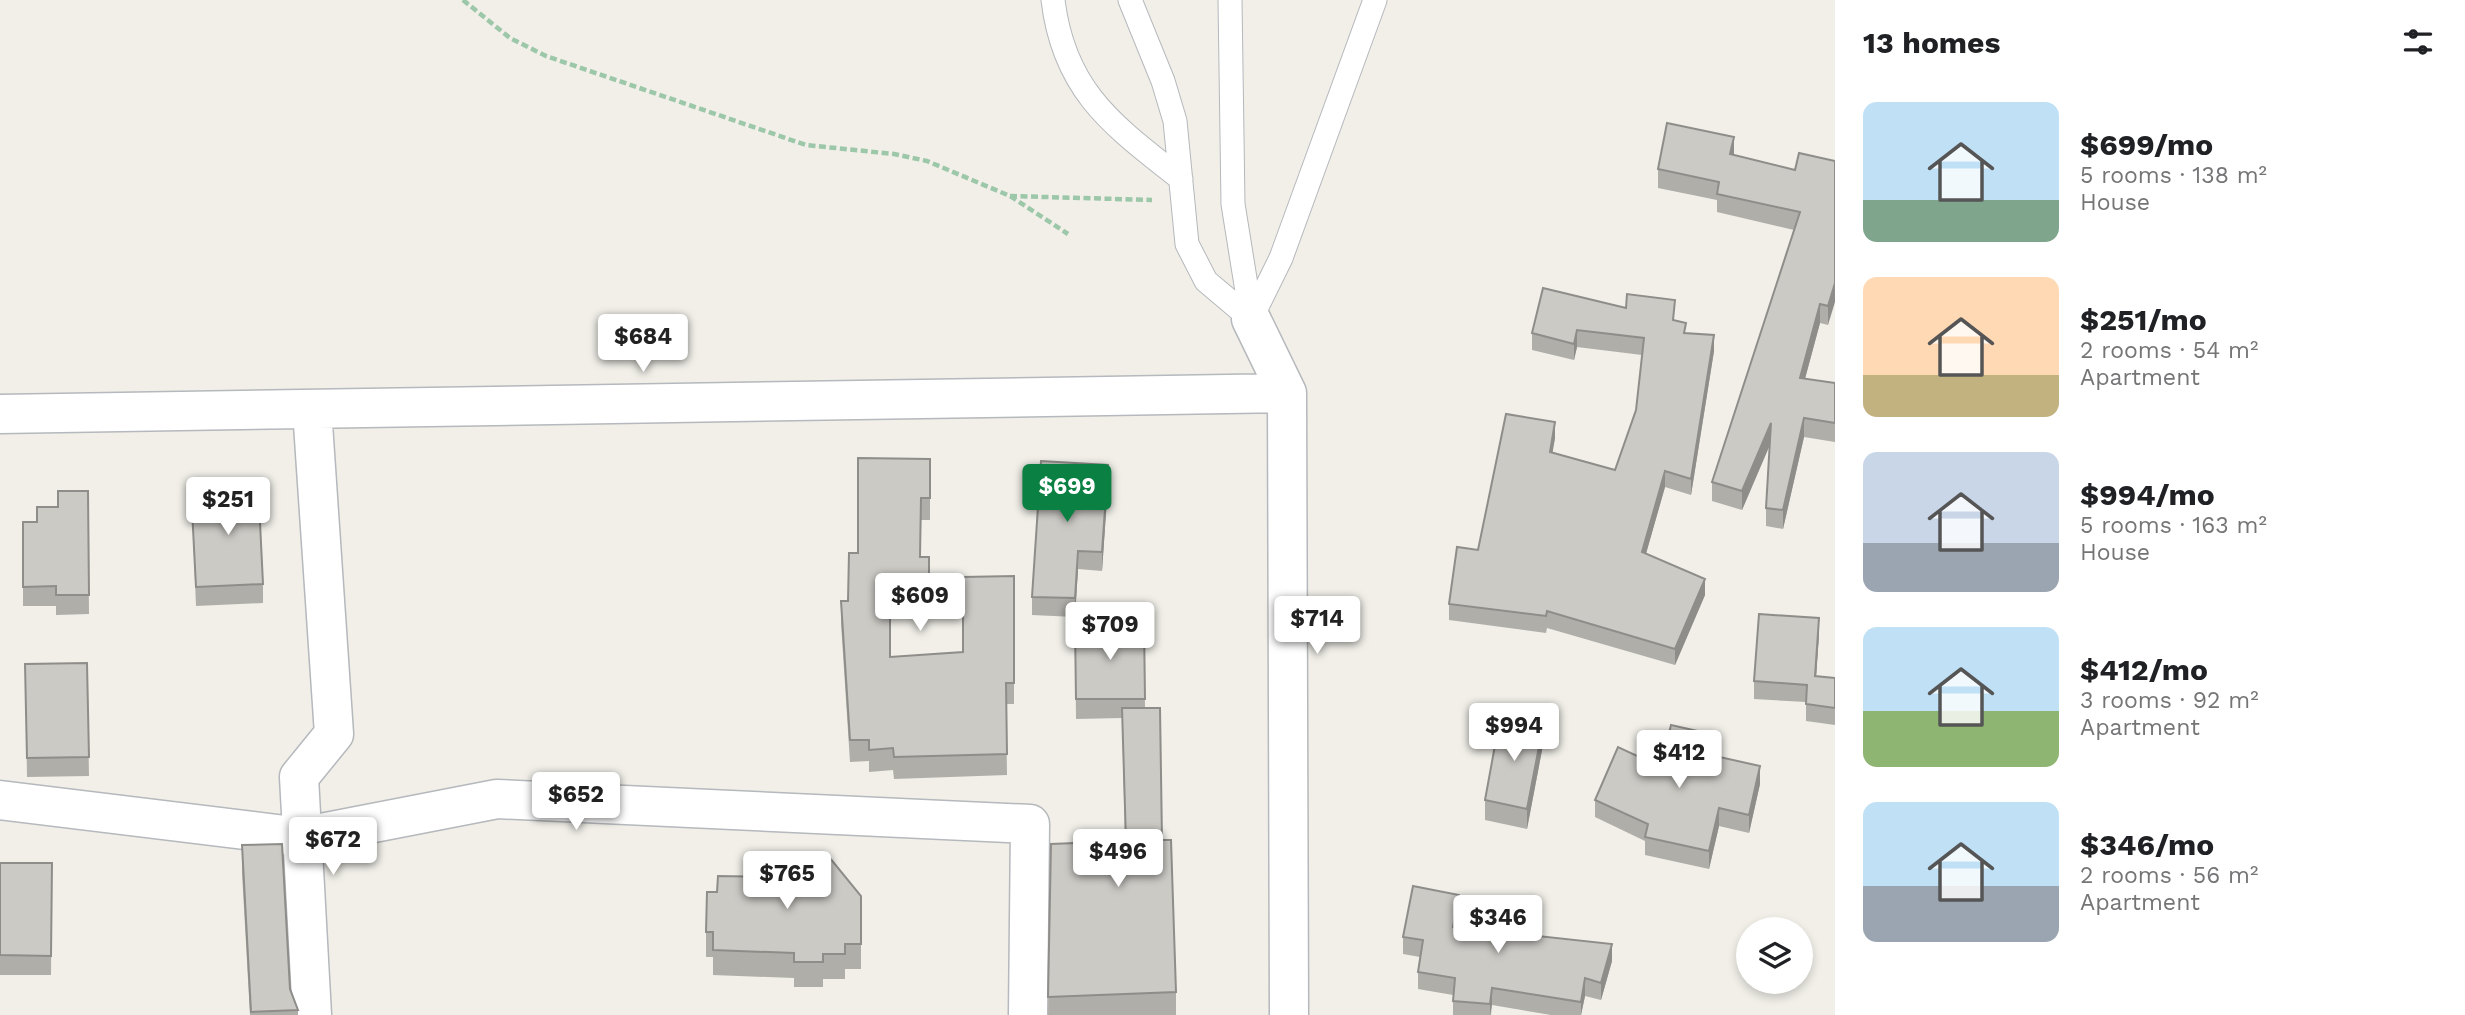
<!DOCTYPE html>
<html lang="en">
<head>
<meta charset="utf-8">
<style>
	body { margin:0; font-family:"Work Sans",sans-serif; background:#f6f6f6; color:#202124; height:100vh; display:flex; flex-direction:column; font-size:26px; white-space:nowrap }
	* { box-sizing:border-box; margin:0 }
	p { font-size:23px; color:#757577 }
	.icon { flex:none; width:38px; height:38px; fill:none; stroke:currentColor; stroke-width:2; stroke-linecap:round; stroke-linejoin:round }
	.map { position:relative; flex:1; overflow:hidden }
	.details { display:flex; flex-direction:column; background:#fff; width:630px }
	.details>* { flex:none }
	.tools { position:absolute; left:1736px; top:917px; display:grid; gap:14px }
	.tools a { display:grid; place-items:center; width:77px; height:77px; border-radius:50%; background:#fff; box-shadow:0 4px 10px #0003; font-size:35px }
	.price { position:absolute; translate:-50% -60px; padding:0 16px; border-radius:7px; background:#fff; color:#222; font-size:23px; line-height:46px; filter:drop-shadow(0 2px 4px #0008) }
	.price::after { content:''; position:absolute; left:50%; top:42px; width:21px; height:16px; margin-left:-10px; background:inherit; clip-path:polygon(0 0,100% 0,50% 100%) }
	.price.active { background:#0b8043; color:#fff }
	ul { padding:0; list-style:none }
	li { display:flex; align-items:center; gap:21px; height:175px; padding:0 28px }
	li span { display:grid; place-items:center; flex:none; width:196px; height:140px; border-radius:14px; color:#555 }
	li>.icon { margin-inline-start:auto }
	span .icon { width:84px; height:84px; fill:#fffc; stroke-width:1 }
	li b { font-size:30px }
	h2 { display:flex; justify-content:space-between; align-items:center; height:84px; padding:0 28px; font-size:30px }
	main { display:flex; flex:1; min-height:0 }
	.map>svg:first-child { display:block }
</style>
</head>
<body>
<main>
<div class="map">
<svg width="1835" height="1015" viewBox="0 0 1835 1015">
	<rect width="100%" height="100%" fill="#f1efe8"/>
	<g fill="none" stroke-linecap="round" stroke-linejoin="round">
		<defs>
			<path id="lane" d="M 1053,0 C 1064,92 1114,126 1181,179
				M 1130,0 L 1163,81 L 1175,121 L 1187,244 L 1206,281 L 1251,319
				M 1230,0 L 1233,204 L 1251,316
				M 1251,319 L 1281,258 L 1375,0"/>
			<path id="street" d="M 1251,319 L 1287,393 L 1289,1015
				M 0,414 L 1287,393
				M 0,800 L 301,837 L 497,799 L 1030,824 L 1028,1015
				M 312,1015 L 299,777 L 334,734 L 312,409"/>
		</defs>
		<use href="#lane" stroke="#b5b8bc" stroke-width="25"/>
		<use href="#street" stroke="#b5b8bc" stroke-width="41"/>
		<path stroke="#9cc7a9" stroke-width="4.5" stroke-dasharray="7 3.5" stroke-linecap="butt" d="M 463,0 L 510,38 L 546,56 L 806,145 L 894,154 L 927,161 L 1010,196 L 1068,234
			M 1010,196 L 1152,200"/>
		<use href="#lane" stroke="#fff" stroke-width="23"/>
		<use href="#street" stroke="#fff" stroke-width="38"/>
	</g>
	<path fill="#afaea9" d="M 1734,155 L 1795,170 L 1835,161 L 1828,325 L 1820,323 L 1805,379 L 1835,383 L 1835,442 L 1804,437 L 1783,529 L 1766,526 L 1766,508 L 1770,445 L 1742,510 L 1712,501 L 1712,482 L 1794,230 L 1717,212 L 1717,200 L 1658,188 L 1658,169 Z
		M 1675,320 L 1686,333 L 1714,351 L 1691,495 L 1665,487 L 1646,553 L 1705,595 L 1675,665 L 1547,628 L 1546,633 L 1449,620 L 1449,604 L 1478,550 L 1555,438 L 1552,452 L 1615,470 L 1636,410 L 1642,355 L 1577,347 L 1574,360 L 1532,350 L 1532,333 Z
		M 930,459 L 930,520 L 921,520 L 921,557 L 929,557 L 929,611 L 890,611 L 890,657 L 963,652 L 1014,576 L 1014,704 L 1006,704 L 1007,775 L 894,779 L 893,770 L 869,772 L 869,761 L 850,762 L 841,623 L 841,601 L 848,601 L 858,553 Z
		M 205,484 L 252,502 L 263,584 L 263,603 L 196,606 L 192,509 L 205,509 Z
		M 1108,484 L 1102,571 L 1078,569 L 1075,617 L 1032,615 L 1032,597 Z
		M 88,491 L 89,614 L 56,615 L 56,606 L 23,606 L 23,522 L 37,522 L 58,507 Z
		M 1144,624 L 1145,708 L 1162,840 L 1176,992 L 1176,1015 L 1048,1015 L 1051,844 L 1125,841 L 1122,718 L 1076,719 L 1075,626 Z
		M 1819,635 L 1816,676 L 1835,678 L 1835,725 L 1806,721 L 1806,702 L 1754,699 L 1754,681 Z
		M 87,663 L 89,776 L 27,777 L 25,664 Z
		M 1543,745 L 1527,829 L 1485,820 L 1485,800 Z
		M 1702,750 L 1701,753 L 1760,784 L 1749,833 L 1719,826 L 1709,869 L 1645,855 L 1645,841 L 1595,817 L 1595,800 L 1661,767 Z
		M 242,845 L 298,1010 L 298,1015 L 250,1015 L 242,873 Z
		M 0,863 L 52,863 L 51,975 L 0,975 Z
		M 861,896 L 861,969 L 845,969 L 845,979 L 823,979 L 823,987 L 794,987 L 794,978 L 713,975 L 713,957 L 706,957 L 706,932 Z
		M 1459,912 L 1456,927 L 1612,961 L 1601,1000 L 1585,996 L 1581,1015 L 1551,1015 L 1492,1005 L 1491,1015 L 1453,1015 L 1453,995 L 1418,989 L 1418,972 L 1420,957 L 1403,954 L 1403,937 Z"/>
	<path fill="#8f8d8a" d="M 1734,137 L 1734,156 L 1730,154 Z
		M 1835,283 L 1835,302 L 1828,325 L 1828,306 Z
		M 1820,304 L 1820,323 L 1800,397 L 1800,378 Z
		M 1577,330 L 1577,347 L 1574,360 L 1574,344 Z
		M 1714,335 L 1714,351 L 1691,495 L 1691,479 Z
		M 1804,418 L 1804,437 L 1783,529 L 1783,510 Z
		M 1555,422 L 1555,438 L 1550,468 L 1550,452 Z
		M 1771,423 L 1771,442 L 1742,510 L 1742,491 Z
		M 1108,465 L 1108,484 L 1102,571 L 1102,552 Z
		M 1665,471 L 1665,487 L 1642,568 L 1642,552 Z
		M 1078,551 L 1078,569 L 1075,617 L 1075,598 Z
		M 1705,579 L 1705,595 L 1675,665 L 1675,649 Z
		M 1819,618 L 1819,635 L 1815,693 L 1815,676 Z
		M 1543,726 L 1543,745 L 1527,829 L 1527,809 Z
		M 1702,732 L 1702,750 L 1697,770 L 1697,752 Z
		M 1760,766 L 1760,784 L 1749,833 L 1749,815 Z
		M 1719,808 L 1719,826 L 1709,869 L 1709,851 Z
		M 1459,895 L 1459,912 L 1453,945 L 1453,927 Z
		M 1612,944 L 1612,961 L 1601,1000 L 1601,983 Z
		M 1585,978 L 1585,996 L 1581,1015 L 1581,1002 Z
		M 1492,988 L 1492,1005 L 1490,1015 L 1490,1004 Z"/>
	<path fill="#cccac5" stroke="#8f8d8a" stroke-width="2" d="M 1667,123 L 1734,137 L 1730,154 L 1795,170 L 1799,153 L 1835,161 L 1835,283 L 1828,306 L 1820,304 L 1800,378 L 1835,383 L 1835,423 L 1804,418 L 1783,510 L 1766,508 L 1771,423 L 1742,491 L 1712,482 L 1800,212 L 1717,194 L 1719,182 L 1658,169 Z
		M 1543,288 L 1626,308 L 1627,294 L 1675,300 L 1673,320 L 1686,323 L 1684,333 L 1714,335 L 1691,479 L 1665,471 L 1642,552 L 1705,579 L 1675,649 L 1547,611 L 1546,616 L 1449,604 L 1457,547 L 1478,550 L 1506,414 L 1555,422 L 1550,452 L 1615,470 L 1636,410 L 1644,338 L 1577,330 L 1574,344 L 1532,333 Z
		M 858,458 L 930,459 L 930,498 L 921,498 L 920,557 L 929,557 L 929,589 L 890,589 L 890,657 L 963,652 L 963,577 L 1014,576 L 1014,683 L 1006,683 L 1007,754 L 894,757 L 893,748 L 869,750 L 869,740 L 850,740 L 841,601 L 848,601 L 849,553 L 858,553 Z
		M 1041,461 L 1108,465 L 1102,552 L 1078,551 L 1075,598 L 1032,597 Z
		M 251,482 L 252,502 L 259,502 L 263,584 L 196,587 L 192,509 L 206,509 L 205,484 Z
		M 58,491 L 88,491 L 89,595 L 56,595 L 56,586 L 23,587 L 23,522 L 37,522 L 37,507 L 58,507 Z
		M 1759,614 L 1819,618 L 1815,676 L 1835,678 L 1835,708 L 1806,704 L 1807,685 L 1754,681 Z
		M 1144,624 L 1145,699 L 1076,699 L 1075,626 Z
		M 87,663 L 89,757 L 27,758 L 25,664 Z
		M 1122,708 L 1160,708 L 1162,840 L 1171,840 L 1176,992 L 1048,997 L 1051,844 L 1126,841 Z
		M 1500,718 L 1543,726 L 1527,809 L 1485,800 Z
		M 1671,725 L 1702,732 L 1697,752 L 1760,766 L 1749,815 L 1719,808 L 1709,851 L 1645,837 L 1648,824 L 1595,800 L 1618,747 L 1661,767 Z
		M 282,844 L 290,989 L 298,1010 L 251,1012 L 242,845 Z
		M 784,852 L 825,852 L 861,896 L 861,944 L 845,944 L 845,954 L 823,954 L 823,962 L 794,962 L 794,953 L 713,950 L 713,932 L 706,932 L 707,892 L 717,892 L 718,876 L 784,877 Z
		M 0,863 L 52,863 L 51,956 L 0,955 Z
		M 1413,886 L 1459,895 L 1453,927 L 1612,944 L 1601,983 L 1585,978 L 1581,1002 L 1492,988 L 1490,1004 L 1453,1001 L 1455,978 L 1418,972 L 1423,940 L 1403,937 Z"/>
</svg>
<div class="tools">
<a><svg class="icon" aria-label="layers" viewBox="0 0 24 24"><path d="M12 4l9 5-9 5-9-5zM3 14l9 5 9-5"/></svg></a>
</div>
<b class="price" style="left:643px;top:374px">$684</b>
<b class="price active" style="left:1067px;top:524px">$699</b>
<b class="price" style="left:228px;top:537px">$251</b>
<b class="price" style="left:920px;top:633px">$609</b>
<b class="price" style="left:1317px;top:656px">$714</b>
<b class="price" style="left:1110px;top:662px">$709</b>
<b class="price" style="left:1514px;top:763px">$994</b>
<b class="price" style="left:1679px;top:790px">$412</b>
<b class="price" style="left:576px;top:832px">$652</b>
<b class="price" style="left:333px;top:877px">$672</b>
<b class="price" style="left:1118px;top:889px">$496</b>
<b class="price" style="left:787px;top:911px">$765</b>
<b class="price" style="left:1498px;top:955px">$346</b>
</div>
<section class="details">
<h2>13 homes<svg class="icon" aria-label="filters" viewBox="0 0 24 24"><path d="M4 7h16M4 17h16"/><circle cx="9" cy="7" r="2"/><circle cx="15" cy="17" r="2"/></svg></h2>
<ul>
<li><span style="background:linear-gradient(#bfe0f5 70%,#7fa58c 0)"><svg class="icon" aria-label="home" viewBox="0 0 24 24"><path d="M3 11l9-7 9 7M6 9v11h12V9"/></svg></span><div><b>$699/mo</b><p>5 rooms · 138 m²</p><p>House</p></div></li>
<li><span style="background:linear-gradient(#ffd9b3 70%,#c2b280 0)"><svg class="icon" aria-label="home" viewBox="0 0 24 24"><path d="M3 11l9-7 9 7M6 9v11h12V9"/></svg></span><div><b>$251/mo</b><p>2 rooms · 54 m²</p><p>Apartment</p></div></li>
<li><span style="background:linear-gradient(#c9d6e8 65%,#9aa5b1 0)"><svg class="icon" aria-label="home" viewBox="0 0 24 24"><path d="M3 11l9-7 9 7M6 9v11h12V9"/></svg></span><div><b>$994/mo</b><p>5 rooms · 163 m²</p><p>House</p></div></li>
<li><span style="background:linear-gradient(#bfe0f5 60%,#8fb573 0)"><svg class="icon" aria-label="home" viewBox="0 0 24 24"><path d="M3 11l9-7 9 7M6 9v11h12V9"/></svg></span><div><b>$412/mo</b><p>3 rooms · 92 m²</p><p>Apartment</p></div></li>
<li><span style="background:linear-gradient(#bfe0f5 60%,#9aa5b1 0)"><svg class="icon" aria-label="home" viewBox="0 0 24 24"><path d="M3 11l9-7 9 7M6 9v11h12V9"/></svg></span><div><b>$346/mo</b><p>2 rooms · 56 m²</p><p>Apartment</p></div></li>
</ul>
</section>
</main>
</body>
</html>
